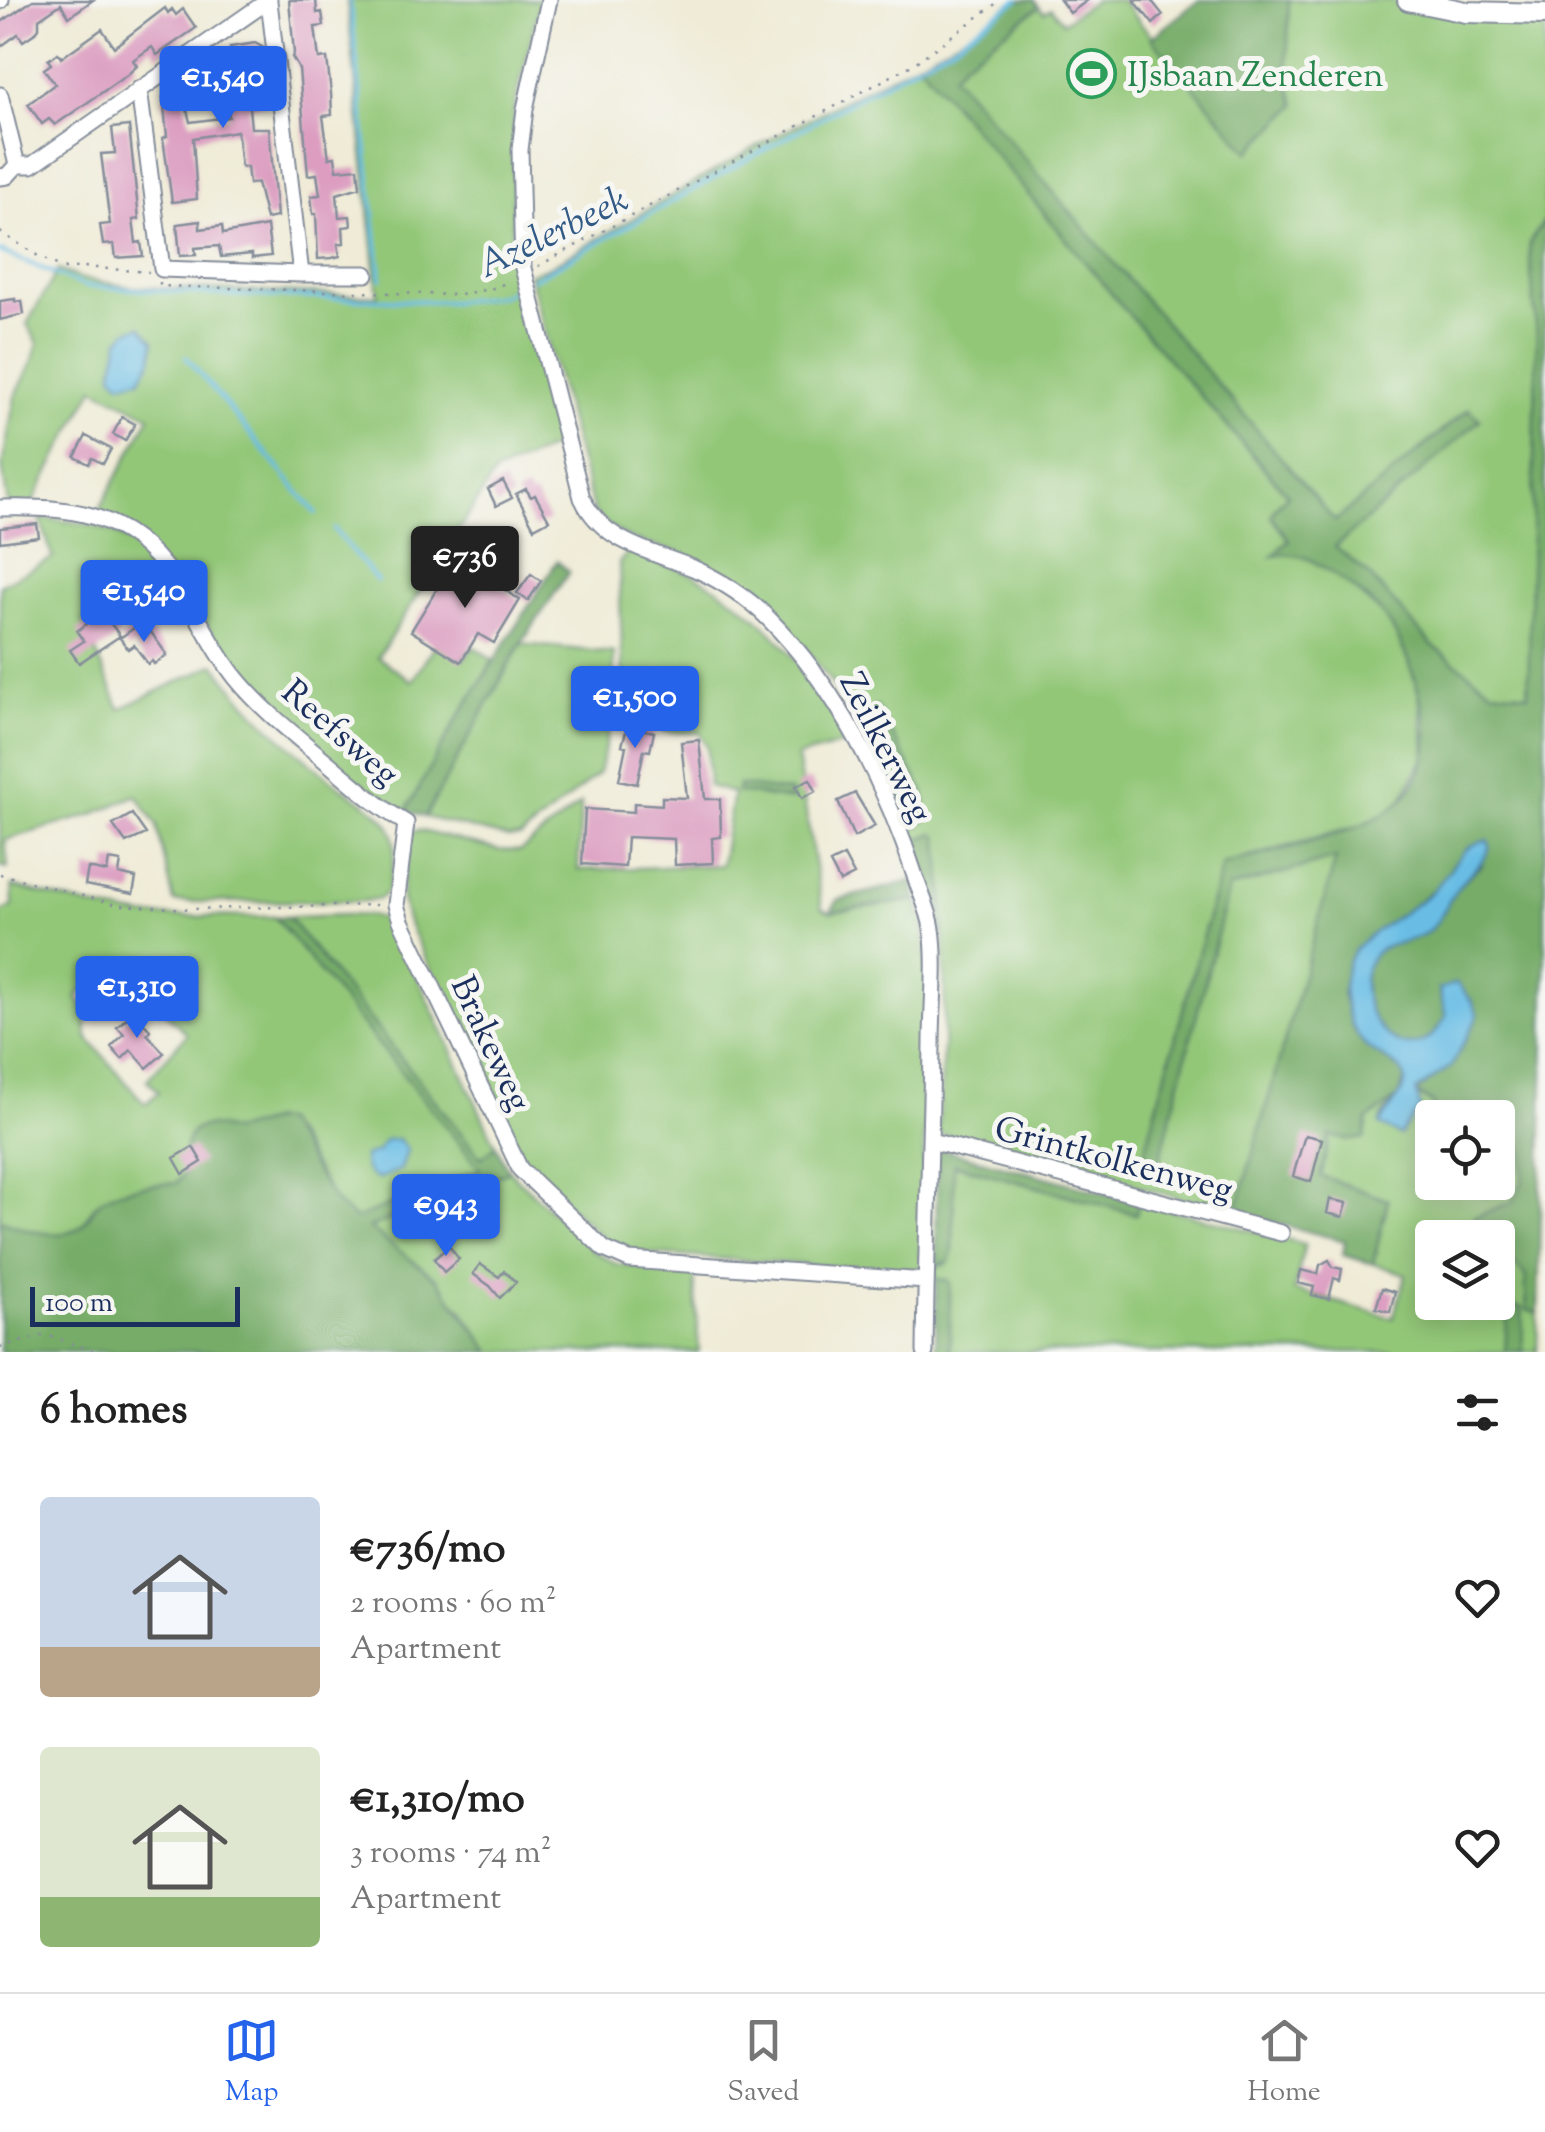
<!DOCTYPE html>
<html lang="en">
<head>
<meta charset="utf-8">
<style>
	body { margin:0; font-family:"Sorts Mill Goudy",serif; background:#f6f6f6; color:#222; height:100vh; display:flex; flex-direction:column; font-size:38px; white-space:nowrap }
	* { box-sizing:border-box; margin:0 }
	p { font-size:32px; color:#767676 }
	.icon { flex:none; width:55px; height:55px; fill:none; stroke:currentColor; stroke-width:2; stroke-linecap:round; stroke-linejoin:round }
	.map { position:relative; height:1352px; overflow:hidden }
	.side { display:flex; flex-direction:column; background:#fff; flex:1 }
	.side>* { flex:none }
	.controls { position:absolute; left:1415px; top:1100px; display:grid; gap:20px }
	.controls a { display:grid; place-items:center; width:100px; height:100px; border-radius:10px; background:#fff; box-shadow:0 5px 25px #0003; font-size:50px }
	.scale { position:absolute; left:30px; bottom:25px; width:210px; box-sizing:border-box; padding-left:10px; border:5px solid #1b2f5e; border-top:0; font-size:28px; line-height:35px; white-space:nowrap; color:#1b2f5e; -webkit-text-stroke:8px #f6f6f2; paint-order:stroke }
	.price { position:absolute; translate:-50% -85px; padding:0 22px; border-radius:10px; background:#2563eb; color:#fff; font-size:32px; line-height:65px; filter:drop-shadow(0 2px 5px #0008) }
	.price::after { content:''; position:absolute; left:50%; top:60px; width:30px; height:22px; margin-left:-15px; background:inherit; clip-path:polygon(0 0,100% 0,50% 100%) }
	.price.active { background:#222; color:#fff }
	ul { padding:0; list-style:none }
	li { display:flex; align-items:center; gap:30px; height:250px; padding:0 40px }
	li span { display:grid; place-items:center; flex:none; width:280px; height:200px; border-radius:10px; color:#555 }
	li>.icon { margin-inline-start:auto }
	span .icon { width:120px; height:120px; fill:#fffc; stroke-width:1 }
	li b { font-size:42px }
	h2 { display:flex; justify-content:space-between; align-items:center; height:120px; padding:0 40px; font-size:42px }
	.tabs { display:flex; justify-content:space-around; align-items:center; height:140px; border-top:2px solid #e0e0e0; background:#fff; font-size:28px; color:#767676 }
	.tabs a { display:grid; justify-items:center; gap:5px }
	.tabs .active { color:#2563eb }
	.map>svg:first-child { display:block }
</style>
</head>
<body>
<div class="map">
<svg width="1545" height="1352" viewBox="0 0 1545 1352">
	<rect width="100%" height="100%" fill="#f6f6f2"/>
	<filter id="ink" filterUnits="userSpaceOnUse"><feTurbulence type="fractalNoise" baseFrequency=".01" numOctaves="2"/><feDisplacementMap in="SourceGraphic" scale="20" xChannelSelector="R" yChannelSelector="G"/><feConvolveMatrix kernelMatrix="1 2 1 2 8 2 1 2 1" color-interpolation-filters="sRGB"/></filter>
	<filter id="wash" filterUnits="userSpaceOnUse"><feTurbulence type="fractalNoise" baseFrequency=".0048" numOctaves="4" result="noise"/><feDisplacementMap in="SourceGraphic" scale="40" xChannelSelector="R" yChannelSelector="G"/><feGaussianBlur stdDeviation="2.25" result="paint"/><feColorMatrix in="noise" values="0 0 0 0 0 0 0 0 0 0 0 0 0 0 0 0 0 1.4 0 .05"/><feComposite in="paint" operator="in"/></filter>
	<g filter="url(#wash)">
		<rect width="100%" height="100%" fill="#efebd6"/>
		<path fill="#93c778" stroke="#577b6b" stroke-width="2.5" fill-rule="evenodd" d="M 347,0 L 540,0 L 514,110 L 512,245 L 525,321 L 560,444 L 495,473 L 378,657 L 412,681 L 437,642 L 463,659 L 474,647 L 493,660 L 406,811 L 393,808 L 318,752 L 235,670 L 183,586 L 97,514 L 150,416 L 94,388 L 32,504 L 8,505 L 2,466 L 15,397 L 32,363 L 38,343 L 27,324 L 58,270 L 82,279 L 130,287 L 378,296 ZM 119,340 L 146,366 L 140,379 L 113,368 L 119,356 Z
			M 1095,0 L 1121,0 L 1250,152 L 1296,105 L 1287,78 L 1289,0 L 1390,0 L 1415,9 L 1545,22 L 1545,220 L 1530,242 L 1529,251 L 1537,335 L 1529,694 L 1492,690 L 1432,645 L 1368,574 L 1335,547 L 1479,419 L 1468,409 L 1335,522 L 952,75 L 964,62 L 1039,7 L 1044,12 L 1051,8 L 1063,22 Z
			M 918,62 L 1125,310 L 1288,496 L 1273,520 L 1289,540 L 1280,548 L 1315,561 L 1349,585 L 1383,615 L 1398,638 L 1410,666 L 1419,694 L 1426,755 L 1400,802 L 1381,816 L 1358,826 L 1222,865 L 1141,1165 L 1157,1171 L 1229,888 L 1337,858 L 1236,1213 L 938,1133 C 945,1034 950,931 934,834 L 912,842 L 908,833 L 928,818 L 876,707 L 855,720 C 818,657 766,594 699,560 C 676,549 649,547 625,536 C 614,531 604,521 594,513 L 529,274 L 547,268 L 761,144 Z
			M 40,518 C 70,521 111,524 135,546 C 145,555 152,568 160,579 L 83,621 L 120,709 L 215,664 C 247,711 293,750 337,784 C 354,797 381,810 391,829 C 399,847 391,873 388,891 L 380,898 L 365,901 L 174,902 L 157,826 L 137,795 L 91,815 L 5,840 L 8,868 L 0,866 L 0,585 L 53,558 Z
			M 629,551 C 650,561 673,565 694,575 C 774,617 805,669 851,742 L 797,757 L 822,909 L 831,912 L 917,900 L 924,923 L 928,989 L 921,1268 L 912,1272 L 623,1252 L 608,1243 L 523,1162 L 407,920 L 401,896 L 409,834 L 418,830 L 498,850 L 520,851 L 581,804 L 578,870 L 721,865 L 733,793 L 709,786 L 707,746 L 700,733 L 669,732 L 624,718 L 619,563 Z
			M 521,644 L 614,653 L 613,714 L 599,773 L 521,837 L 509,838 L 425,817 Z
			M 12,886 L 105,910 L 144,916 L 275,917 L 481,1169 L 355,1220 L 336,1203 L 292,1131 L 272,1120 L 232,1132 L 223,1128 L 176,1183 C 153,1185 111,1188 95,1206 C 89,1211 87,1220 82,1225 C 62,1244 21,1228 0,1220 L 0,913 L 13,906 ZM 138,986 L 187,1034 L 147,1080 L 159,1092 L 145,1104 L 87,1037 L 86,1008 L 76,997 L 84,990 Z
			M 288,917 C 314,917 371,910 392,922 L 496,1146 L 481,1158 Z
			M 1417,1095 C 1428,1100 1436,1104 1438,1117 L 1432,1118 L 1432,1132 L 1424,1148 L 1432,1162 L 1432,1182 L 1498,1182 L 1498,1127 C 1529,1140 1533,1177 1512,1203 C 1503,1213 1490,1221 1480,1230 L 1487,1237 L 1432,1238 L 1432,1302 L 1498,1302 L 1498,1247 L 1525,1275 L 1527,1310 L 1538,1313 L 1537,1352 L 950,1352 L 950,1284 L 936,1279 L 936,1265 L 946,1265 L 953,1251 L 953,1164 L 1135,1214 L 1139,1202 L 1305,1244 L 1294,1290 L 1393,1318 L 1406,1274 L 1373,1264 L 1388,1200 L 1321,1176 L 1330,1136 L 1349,1140 L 1367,1127 L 1367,1120 L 1399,1097 L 1383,1115 L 1380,1124 L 1420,1108 Z
			M 509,1171 L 594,1251 L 616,1264 L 694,1273 L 699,1352 L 491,1352 L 461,1308 L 369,1228 Z"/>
		<path fill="#76ac68" stroke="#486e63" stroke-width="2.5" d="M 1017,0 L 1034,0 L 1039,7 L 964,62 L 953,75 L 1335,521 L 1469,409 L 1480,420 L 1335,547 L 1368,574 L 1432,645 L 1492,690 L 1528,694 L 1537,335 L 1529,251 L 1530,242 L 1545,220 L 1545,984 L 1538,1313 L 1527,1310 L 1525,1275 L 1498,1247 L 1498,1238 L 1485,1236 L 1474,1217 L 1512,1202 L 1523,1181 L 1523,1150 L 1503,1129 L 1498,1127 L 1498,1118 L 1438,1117 L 1431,1102 L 1416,1092 L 1451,1066 L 1478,1016 L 1439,990 L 1446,1016 C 1408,1088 1347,1009 1369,962 C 1379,941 1404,945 1422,935 C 1441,925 1446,902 1459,886 C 1465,878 1474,871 1482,865 L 1455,862 L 1445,881 L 1355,949 L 1342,994 L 1353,1029 L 1365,1045 L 1402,1071 L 1405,1077 L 1399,1097 L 1367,1120 L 1365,1138 L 1349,1140 L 1330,1136 L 1321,1176 L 1388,1200 L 1373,1264 L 1343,1255 L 1345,1241 L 1236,1213 L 1336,858 L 1229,888 L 1157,1171 L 1141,1166 L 1222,865 C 1270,851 1358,836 1396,805 C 1409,795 1424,769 1426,753 C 1431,714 1407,645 1383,615 C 1370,600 1352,587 1336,576 C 1314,561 1300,550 1273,556 L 1289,540 L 1271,516 L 1276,506 L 1288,495 L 1125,310 L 918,62 L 976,29 Z
			M 1199,0 L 1289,0 L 1287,78 L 1296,105 L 1249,152 L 1151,38 Z
			M 557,561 L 569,572 L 514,655 L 425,817 L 406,811 L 456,721 Z
			M 877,707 L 924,792 L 928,818 L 908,833 L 855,720 Z
			M 739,785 L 791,792 L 792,800 L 737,792 Z
			M 934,833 L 939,838 L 943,891 L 942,935 L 912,842 Z
			M 912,881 L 917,900 L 831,912 L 837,900 Z
			M 275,917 L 288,917 L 481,1158 L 496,1146 L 509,1171 L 369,1228 L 437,1279 L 491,1352 L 0,1352 L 0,1220 C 21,1228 63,1244 82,1225 C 92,1215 94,1203 107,1196 C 129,1186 153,1185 176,1183 L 187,1170 C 181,1143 188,1119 222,1128 C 233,1130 226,1132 237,1130 C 254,1127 267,1119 284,1121 L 336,1203 L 355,1219 L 480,1169 Z
			M 937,1148 L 1139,1202 L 1136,1214 L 954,1164 L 953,1251 L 950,1261 L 936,1265 Z
			M 936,1279 L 948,1280 L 950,1284 L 950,1352 L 936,1352 Z
			M 1508,1304 L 1522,1308 L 1523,1352 L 1505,1352 Z"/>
		<path fill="#69bde5" stroke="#4276a2" stroke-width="2.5" d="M 141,326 L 154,341 L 152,360 L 140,379 L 121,383 L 113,375 C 113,364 119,354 119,340 L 127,331 Z
			M 1488,840 L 1490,847 C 1483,863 1473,869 1462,882 C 1446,900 1442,925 1420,936 C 1402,945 1377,942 1368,964 C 1348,1012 1410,1087 1446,1016 L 1439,989 L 1456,983 L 1472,1001 L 1478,1016 L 1451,1066 L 1416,1091 L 1420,1108 L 1400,1135 L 1380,1125 C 1385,1110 1408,1094 1405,1078 C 1403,1066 1380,1057 1370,1049 C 1344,1027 1335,981 1354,951 C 1363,936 1413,908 1428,895 C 1451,877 1457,844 1488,840 Z
			M 398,1139 L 407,1150 L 401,1169 L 378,1179 C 366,1174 364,1169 364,1156 L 377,1152 L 385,1140 Z"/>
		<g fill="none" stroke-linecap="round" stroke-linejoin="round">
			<path stroke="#69bde5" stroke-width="4" d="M 350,0 L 381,279
				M 0,251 L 84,286 L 226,295 L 452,302 L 503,295 L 524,283
				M 533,279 L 954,44 L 1018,0
				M 186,357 L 316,513
				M 334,529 L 377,581"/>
		</g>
		<g id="blocks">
			<path fill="#dc9dc1" d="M 33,0 L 93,0 L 69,17 L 61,4 L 39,19 L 39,28 L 35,33 L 23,41 L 18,34 L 0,47 L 0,23 Z
				M 289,0 L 316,0 L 317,13 L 322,12 L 324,26 L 315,27 L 319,59 L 327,58 L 331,93 L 332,115 L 323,116 L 329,158 L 335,157 L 337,170 L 358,168 L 360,187 L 337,194 L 339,217 L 350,216 L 351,226 L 343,227 L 344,243 L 338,244 L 340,256 L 332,258 L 318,259 L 316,214 L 313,214 L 311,196 L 320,195 L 317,174 L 308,175 L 299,69 L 292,57 L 294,53 Z
				M 1060,0 L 1088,0 L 1070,13 Z
				M 1134,0 L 1151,0 L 1163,15 L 1153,24 Z
				M 165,8 L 168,13 L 172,9 L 176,15 L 183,9 L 196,28 L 157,55 L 152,47 L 133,60 L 137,66 L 127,75 L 55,125 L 49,119 L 42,124 L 28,104 L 55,84 L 44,69 L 51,64 L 48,60 L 58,53 L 61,58 L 102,29 L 114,47 Z
				M 255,43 L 262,47 L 256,53 L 266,104 L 249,107 L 251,128 L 269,128 L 277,217 L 266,219 L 257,183 L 249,184 L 247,167 L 241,167 L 237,131 L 193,138 L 197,199 L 172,202 L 163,138 L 167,136 L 163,97 L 168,96 L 168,92 L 182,90 L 190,122 L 229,117 L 224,63 L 232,62 L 230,47 Z
				M 129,126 L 139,219 L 133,220 L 136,243 L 141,242 L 143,256 L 116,258 L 114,244 L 103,245 L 100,225 L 110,224 L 101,154 L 115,153 L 112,128 Z
				M 200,221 L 200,229 L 222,226 L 223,234 L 267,226 L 271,256 L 252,258 L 252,254 L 221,257 L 219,246 L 195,248 L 196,255 L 180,256 L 177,224 Z
				M 15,299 L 15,302 L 22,301 L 24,314 L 0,320 L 0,301 Z
				M 122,417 L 135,424 L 125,441 L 113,434 Z
				M 86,436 L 111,449 L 103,464 L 92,458 L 89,464 L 75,457 Z
				M 503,481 L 512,498 L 496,506 L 488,489 Z
				M 526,489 L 531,497 L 535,495 L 549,520 L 534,528 L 516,494 Z
				M 37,524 L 39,537 L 0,542 L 0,528 Z
				M 456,558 L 520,600 L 494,643 L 478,634 L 461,662 L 411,631 Z
				M 531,574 L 541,581 L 528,601 L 517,593 Z
				M 102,612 L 120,636 L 79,663 L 70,650 L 84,641 L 77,631 Z
				M 137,626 L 145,636 L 151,632 L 167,655 L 154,664 L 152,661 L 148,664 L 134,645 L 128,649 L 120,638 Z
				M 629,721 L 646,725 L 645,730 L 654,732 L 650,751 L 644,750 L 637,784 L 619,780 L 626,746 L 622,745 Z
				M 699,740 L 705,799 L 720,799 L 721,837 L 712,838 L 713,863 L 675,865 L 674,839 L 627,837 L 625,867 L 582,864 L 585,809 L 634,812 L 634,803 L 662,805 L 662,797 L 687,798 L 681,742 Z
				M 810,779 L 816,791 L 802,798 L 796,786 Z
				M 855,793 L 875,826 L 854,837 L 838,801 Z
				M 132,814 L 146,834 L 126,843 L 113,825 Z
				M 844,856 L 854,875 L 840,882 L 830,863 Z
				M 109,860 L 121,862 L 119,874 L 136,878 L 133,894 L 85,885 L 88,868 L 107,872 Z
				M 133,1012 L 150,1030 L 147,1034 L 164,1053 L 147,1068 L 131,1050 L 122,1059 L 111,1047 L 124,1034 L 117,1027 Z
				M 1305,1135 L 1322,1139 L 1311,1182 L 1293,1176 Z
				M 193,1147 L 202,1162 L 183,1174 L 174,1158 Z
				M 1330,1199 L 1347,1203 L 1343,1217 L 1327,1213 Z
				M 449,1246 L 459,1259 L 444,1272 L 434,1259 Z
				M 1329,1260 L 1333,1267 L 1342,1269 L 1340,1280 L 1334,1278 L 1329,1299 L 1312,1295 L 1314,1287 L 1298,1283 L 1301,1270 L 1318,1274 L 1320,1265 Z
				M 480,1264 L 499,1277 L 504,1271 L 516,1282 L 500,1298 L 490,1286 L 473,1274 Z
				M 1382,1288 L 1395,1292 L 1390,1312 L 1376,1308 Z"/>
		</g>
	</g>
	<g filter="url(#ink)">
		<use href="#blocks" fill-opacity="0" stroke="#858d9a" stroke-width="2.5"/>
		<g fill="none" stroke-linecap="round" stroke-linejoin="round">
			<defs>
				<path id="minor" d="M 549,0 L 525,109 L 520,150 L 523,268 L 582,498 C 603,543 651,551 693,568 C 720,580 747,597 768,618 C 838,688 886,785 916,879 C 921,895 930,912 932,929 C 937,963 932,1007 932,1042 C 931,1146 926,1249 925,1352
					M 0,1 L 1,0
					M 139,89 L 162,269 L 301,274 L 269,1
					M 0,95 L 17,165 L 32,165 L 269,0
					M 0,177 L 7,176 L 17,165
					M 301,274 L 366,274
					M 0,508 C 86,506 135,516 183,593 C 201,621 215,652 236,678 C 262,710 295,735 327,762 C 352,783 377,806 406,823 L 396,905 L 401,921 L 520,1169 L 604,1249 L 629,1260 L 926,1281
					M 931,1141 L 1281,1233"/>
				<path id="tertiary" d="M 1408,0 L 1466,12 L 1545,14"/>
			</defs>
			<use href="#minor" stroke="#858d9a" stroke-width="19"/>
			<use href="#tertiary" stroke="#858d9a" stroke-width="24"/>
			<path stroke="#858d9a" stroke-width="2.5" stroke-dasharray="2.5 8" stroke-linecap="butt" d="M 0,232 L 38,256 L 65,269 L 83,267 L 149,272
				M 538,266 L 912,65 L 1001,0
				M 160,282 L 160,286 L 459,295 L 499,287 L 509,279
				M 0,874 L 118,905 L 190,909 L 379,905
				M 0,1347 L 46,1335 L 98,1352"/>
			<use href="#minor" stroke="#fff" stroke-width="15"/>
			<use href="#tertiary" stroke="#fff" stroke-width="20"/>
		</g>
	</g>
	<defs>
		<symbol id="stadium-ring" viewBox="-11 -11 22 22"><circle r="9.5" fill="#f6f6f2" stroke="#2e9e5b" stroke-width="1.5"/><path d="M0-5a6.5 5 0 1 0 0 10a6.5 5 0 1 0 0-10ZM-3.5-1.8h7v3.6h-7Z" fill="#2e9e5b"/></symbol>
	</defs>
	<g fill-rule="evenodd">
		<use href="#stadium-ring" x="1064" y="46" width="55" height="55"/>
	</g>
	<g text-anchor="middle" stroke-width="10" stroke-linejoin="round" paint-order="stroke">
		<g font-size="35" fill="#27864d" stroke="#f6f6f2" text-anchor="start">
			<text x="1127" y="86">IJsbaan Zenderen</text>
		</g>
		<g font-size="35" fill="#1b2f5e" stroke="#f6f6f2">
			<text transform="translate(341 732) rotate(41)" y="12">Reefsweg</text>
			<text transform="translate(887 747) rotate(63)" y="12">Zeilkerweg</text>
			<text transform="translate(492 1043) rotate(65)" y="12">Brakeweg</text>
			<text transform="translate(1114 1158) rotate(15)" y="12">Grintkolkenweg</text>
		</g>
		<g font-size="38" font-style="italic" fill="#325a86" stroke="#f6f6f2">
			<text transform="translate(552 231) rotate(-26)" y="13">Azelerbeek</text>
		</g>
	</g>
</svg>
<div class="controls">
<a><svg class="icon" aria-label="locate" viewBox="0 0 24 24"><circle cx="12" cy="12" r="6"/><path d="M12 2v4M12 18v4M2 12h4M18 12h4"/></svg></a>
<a><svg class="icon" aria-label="layers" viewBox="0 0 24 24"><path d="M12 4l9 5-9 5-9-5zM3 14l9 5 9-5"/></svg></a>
</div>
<div class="scale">100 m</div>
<b class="price" style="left:223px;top:131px">€1,540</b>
<b class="price active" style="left:465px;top:611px">€736</b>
<b class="price" style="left:144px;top:645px">€1,540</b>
<b class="price" style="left:635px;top:751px">€1,500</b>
<b class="price" style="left:137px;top:1041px">€1,310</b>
<b class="price" style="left:446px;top:1259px">€943</b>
</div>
<section class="side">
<h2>6 homes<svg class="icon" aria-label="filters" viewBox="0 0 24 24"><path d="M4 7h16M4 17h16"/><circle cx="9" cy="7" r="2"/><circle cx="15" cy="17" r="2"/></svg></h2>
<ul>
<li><span style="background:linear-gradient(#c9d6e8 75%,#b9a48a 0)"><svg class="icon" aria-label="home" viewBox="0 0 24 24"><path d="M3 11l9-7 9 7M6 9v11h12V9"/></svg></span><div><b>€736/mo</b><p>2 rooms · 60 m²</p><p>Apartment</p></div><svg class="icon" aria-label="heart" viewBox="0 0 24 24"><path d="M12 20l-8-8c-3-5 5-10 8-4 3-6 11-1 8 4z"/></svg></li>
<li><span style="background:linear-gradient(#dfe7d0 75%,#8fb573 0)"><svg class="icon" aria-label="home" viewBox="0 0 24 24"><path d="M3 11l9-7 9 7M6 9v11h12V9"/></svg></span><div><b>€1,310/mo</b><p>3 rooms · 74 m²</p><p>Apartment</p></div><svg class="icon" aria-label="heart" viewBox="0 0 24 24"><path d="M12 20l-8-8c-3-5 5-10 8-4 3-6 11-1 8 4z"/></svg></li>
</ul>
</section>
<nav class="tabs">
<a class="active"><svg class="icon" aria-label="map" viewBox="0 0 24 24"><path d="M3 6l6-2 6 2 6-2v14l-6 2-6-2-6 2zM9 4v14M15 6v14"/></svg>Map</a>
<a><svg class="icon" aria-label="saved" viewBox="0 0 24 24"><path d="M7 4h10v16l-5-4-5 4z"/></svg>Saved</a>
<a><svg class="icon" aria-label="home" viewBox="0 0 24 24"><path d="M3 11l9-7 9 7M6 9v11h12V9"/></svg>Home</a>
</nav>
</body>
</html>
